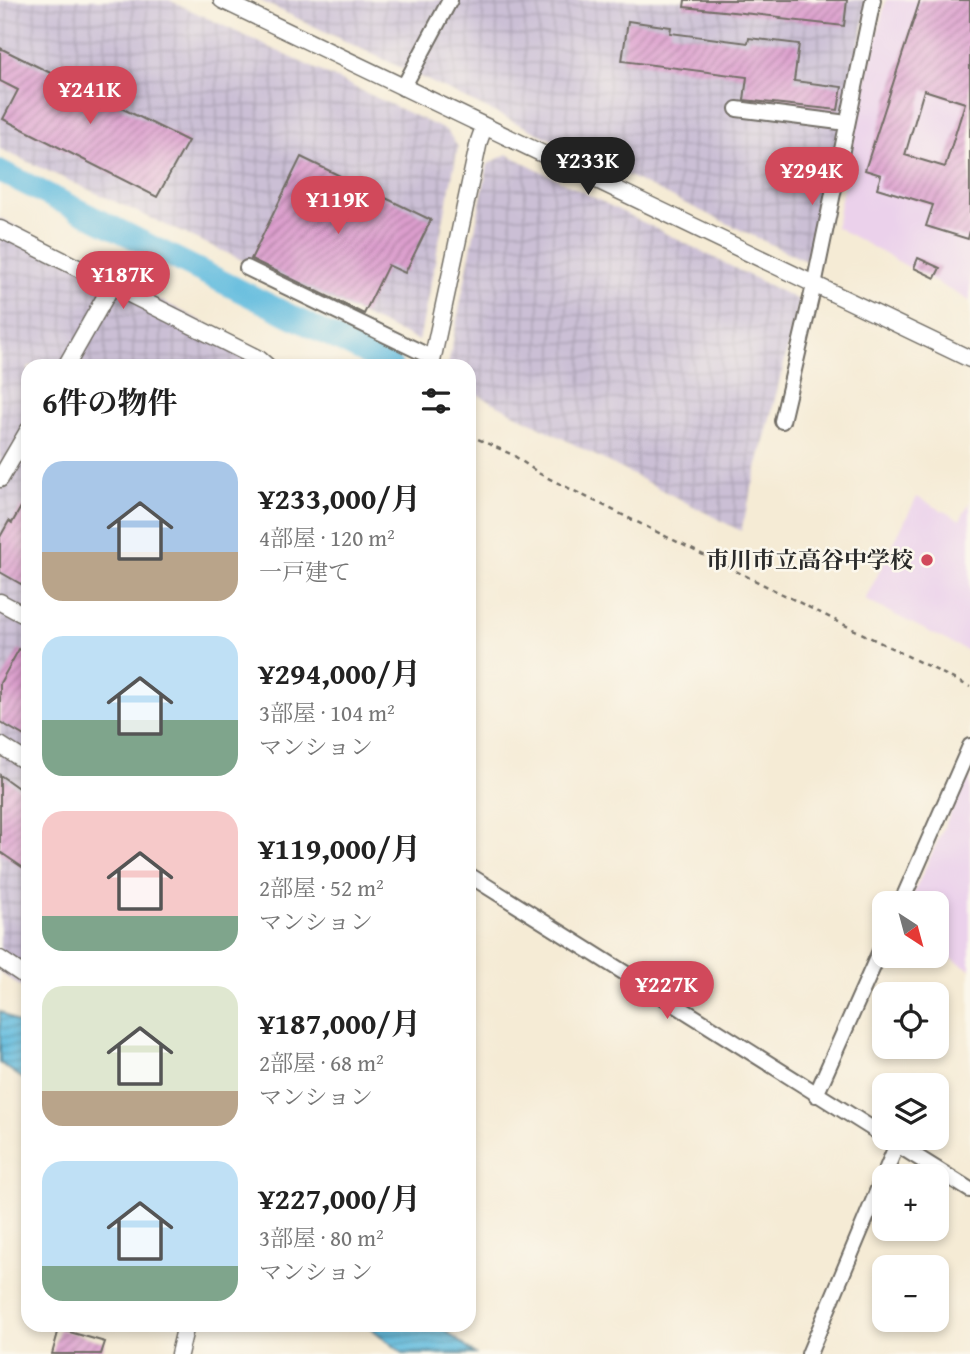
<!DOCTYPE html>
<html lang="ja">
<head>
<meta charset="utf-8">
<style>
	body { margin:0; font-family:"Gentium Book Plus","Noto Serif JP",serif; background:#f6f6f6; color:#222; height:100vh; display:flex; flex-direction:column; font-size:26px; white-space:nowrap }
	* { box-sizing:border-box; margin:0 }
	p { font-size:23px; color:#767676 }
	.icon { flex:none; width:38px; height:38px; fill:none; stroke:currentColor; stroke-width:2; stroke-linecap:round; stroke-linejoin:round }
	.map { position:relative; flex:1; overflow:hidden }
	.panel { position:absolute; left:21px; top:359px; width:455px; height:973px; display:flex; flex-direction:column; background:#fff; border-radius:21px; box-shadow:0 4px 10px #0003 }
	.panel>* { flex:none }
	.needle { width:46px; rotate:144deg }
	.buttons { position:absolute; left:872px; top:891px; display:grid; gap:14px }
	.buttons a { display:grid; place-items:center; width:77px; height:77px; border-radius:14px; background:#fff; box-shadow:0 4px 10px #0003; font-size:35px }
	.price { position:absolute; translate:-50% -60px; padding:0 16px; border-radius:24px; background:#d1495b; color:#fff; font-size:23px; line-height:46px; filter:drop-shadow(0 2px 4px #0008) }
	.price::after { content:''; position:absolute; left:50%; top:42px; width:21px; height:16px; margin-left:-10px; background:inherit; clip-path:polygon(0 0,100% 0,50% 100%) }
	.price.active { background:#222; color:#fff }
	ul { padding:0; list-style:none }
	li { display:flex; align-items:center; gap:21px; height:175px; padding:0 21px }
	li span { display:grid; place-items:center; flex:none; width:196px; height:140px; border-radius:21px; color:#555 }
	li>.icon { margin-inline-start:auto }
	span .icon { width:84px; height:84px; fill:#fffc; stroke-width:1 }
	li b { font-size:30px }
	h2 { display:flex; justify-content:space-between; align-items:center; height:84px; padding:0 21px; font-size:30px }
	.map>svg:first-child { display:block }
</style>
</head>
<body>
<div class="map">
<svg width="970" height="1354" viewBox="0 0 970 1354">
	<defs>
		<pattern id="industrial-grid" width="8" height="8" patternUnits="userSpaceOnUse" patternTransform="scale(1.75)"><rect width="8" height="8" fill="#cbbfd5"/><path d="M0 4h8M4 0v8" fill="none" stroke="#aea4b7"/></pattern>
		<pattern id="water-rules" width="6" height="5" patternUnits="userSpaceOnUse" patternTransform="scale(1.75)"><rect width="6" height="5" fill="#60bbde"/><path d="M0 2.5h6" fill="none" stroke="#4f98b4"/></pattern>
		<pattern id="building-hatch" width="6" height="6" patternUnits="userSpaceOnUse" patternTransform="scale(1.75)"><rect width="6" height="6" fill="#dc9ecd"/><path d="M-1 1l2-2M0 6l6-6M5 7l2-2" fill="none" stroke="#b381a7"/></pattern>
	</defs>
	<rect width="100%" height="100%" fill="#fbf7ec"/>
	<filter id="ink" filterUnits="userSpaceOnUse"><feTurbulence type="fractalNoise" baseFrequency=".0143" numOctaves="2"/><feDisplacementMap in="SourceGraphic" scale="14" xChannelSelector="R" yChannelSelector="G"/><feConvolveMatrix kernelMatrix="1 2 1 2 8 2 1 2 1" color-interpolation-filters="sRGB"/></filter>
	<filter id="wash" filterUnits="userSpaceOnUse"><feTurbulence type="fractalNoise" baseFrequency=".00686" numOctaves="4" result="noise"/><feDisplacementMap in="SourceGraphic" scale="28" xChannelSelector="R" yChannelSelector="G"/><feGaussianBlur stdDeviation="1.57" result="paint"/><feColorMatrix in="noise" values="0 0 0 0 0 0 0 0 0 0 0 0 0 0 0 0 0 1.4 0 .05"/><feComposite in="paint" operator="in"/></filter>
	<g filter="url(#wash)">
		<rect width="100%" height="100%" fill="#f5ebd5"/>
		<path fill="#ebd1eb" d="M 886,0 L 970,0 L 970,301 L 836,227 L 854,128 Z
			M 917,497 L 960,520 L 970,502 L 970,652 L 865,600 Z
			M 970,771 L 970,969 L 936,950 L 936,903 L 909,903 Z"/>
		<path fill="url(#industrial-grid)" d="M 0,0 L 169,0 L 447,131 L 458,147 L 419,341 L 0,149 Z
			M 259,0 L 869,0 L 810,263 Z
			M 507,154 L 800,301 L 741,531 L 469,390 L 469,366 L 448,366 L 488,164 Z
			M 0,218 L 289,366 L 28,366 L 28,992 L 0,972 Z"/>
		<path fill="url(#water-rules)" stroke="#467384" stroke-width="2" d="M 0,1011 L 28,1030 L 28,1082 L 0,1063 Z
			M 367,1325 L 438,1325 L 475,1354 L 404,1354 Z"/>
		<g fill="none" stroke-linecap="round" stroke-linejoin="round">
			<path stroke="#60bbde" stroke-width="23" d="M 0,171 L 391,366"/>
		</g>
		<g id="blocks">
			<path fill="url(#building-hatch)" fill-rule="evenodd" d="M 685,0 L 847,0 L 844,26 L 780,19 L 781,17 L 684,7 Z
				M 920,0 L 970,0 L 970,231 L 968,239 L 926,226 L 933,205 L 877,188 L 881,175 L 865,170 ZM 924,90 L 965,103 L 945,167 L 905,155 Z
				M 628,21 L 671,27 L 670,33 L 748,43 L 749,38 L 799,44 L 794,81 L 842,87 L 838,110 L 744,100 L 747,77 L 622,61 Z
				M 0,48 L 188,141 L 157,197 L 3,119 L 18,90 L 0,81 Z
				M 301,157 L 431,220 L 405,273 L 388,265 L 364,314 L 251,259 Z
				M 918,258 L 940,268 L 935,278 L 914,268 Z
				M 21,507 L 28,511 L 28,588 L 0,572 L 0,537 L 9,521 L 12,523 Z
				M 19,649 L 28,654 L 28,738 L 0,722 L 0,683 Z
				M 0,775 L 28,795 L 28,871 L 0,852 Z
				M 59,1329 L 105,1342 L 101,1354 L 52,1354 Z"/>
		</g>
	</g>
	<g filter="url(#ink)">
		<use href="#blocks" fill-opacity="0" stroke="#726e66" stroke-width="2"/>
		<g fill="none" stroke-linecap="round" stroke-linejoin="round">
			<defs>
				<path id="minor" d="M 403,88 L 450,0
					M 737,109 L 847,123
					M 247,268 L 433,358
					M 782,421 L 814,285 L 873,0
					M 469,875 L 884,1136
					M 901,903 L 970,746
					M 816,1095 L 884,942
					M 890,1140 L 970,1190
					M 809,1354 L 897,1144"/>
				<path id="tertiary" d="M 222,0 L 970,359
					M 0,229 L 259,359 L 267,366
					M 66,366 L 112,285
					M 431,366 L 479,141 L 484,127
					M 0,479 L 28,431
					M 0,602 L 28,617
					M 0,745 L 28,763
					M 0,959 L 28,978
					M 179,1354 L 186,1325"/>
			</defs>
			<use href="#minor" stroke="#726e66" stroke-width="18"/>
			<use href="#tertiary" stroke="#726e66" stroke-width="19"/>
			<path stroke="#726e66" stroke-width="2.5" stroke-dasharray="5 5" stroke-linecap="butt" d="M 469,435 L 513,455 L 540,474 L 970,687"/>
			<use href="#minor" stroke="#fff" stroke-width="14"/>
			<use href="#tertiary" stroke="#fff" stroke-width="16"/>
		</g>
	</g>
	<circle fill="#d1495b" stroke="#fbf7ec" stroke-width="2.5" cx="927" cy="560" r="7"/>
	<g text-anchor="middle" stroke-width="5" stroke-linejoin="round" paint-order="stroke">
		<g font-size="23" font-weight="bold" fill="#2b2b2b" stroke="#fbf7ec" text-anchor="end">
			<text x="913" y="568">市川市立高谷中学校</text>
		</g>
	</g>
</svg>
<div class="buttons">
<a><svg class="needle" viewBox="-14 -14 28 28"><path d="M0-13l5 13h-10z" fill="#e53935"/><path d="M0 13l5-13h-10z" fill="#767676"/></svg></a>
<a><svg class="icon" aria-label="locate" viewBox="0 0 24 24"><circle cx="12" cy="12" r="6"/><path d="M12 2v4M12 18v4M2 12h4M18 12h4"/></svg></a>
<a><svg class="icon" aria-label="layers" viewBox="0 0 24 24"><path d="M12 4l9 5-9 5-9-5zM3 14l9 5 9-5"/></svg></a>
<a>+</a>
<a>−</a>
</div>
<b class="price" style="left:90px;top:126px">¥241K</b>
<b class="price active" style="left:588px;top:197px">¥233K</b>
<b class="price" style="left:812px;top:207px">¥294K</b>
<b class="price" style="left:338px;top:236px">¥119K</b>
<b class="price" style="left:123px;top:311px">¥187K</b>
<b class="price" style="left:667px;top:1021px">¥227K</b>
<section class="panel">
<h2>6件の物件<svg class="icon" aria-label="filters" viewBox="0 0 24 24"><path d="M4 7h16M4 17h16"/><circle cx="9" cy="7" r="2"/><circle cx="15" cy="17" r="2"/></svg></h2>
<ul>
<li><span style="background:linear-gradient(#a9c7e8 65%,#b9a48a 0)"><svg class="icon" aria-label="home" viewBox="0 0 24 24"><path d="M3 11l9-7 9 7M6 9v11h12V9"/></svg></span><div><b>¥233,000/月</b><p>4部屋 · 120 m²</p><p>一戸建て</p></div></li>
<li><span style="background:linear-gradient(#bfe0f5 60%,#7fa58c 0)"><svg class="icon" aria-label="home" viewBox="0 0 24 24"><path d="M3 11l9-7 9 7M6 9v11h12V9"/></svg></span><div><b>¥294,000/月</b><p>3部屋 · 104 m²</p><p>マンション</p></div></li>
<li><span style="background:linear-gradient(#f6c9c9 75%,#7fa58c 0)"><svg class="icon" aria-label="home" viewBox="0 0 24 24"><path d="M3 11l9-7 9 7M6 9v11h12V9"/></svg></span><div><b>¥119,000/月</b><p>2部屋 · 52 m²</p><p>マンション</p></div></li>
<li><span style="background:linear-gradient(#dfe7d0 75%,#b9a48a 0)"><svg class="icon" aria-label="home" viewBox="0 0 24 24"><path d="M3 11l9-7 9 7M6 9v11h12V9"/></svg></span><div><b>¥187,000/月</b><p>2部屋 · 68 m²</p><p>マンション</p></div></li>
<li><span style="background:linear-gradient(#bfe0f5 75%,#7fa58c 0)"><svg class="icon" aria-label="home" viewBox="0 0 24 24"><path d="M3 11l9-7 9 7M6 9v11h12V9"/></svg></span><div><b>¥227,000/月</b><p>3部屋 · 80 m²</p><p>マンション</p></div></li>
</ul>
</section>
</div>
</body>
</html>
